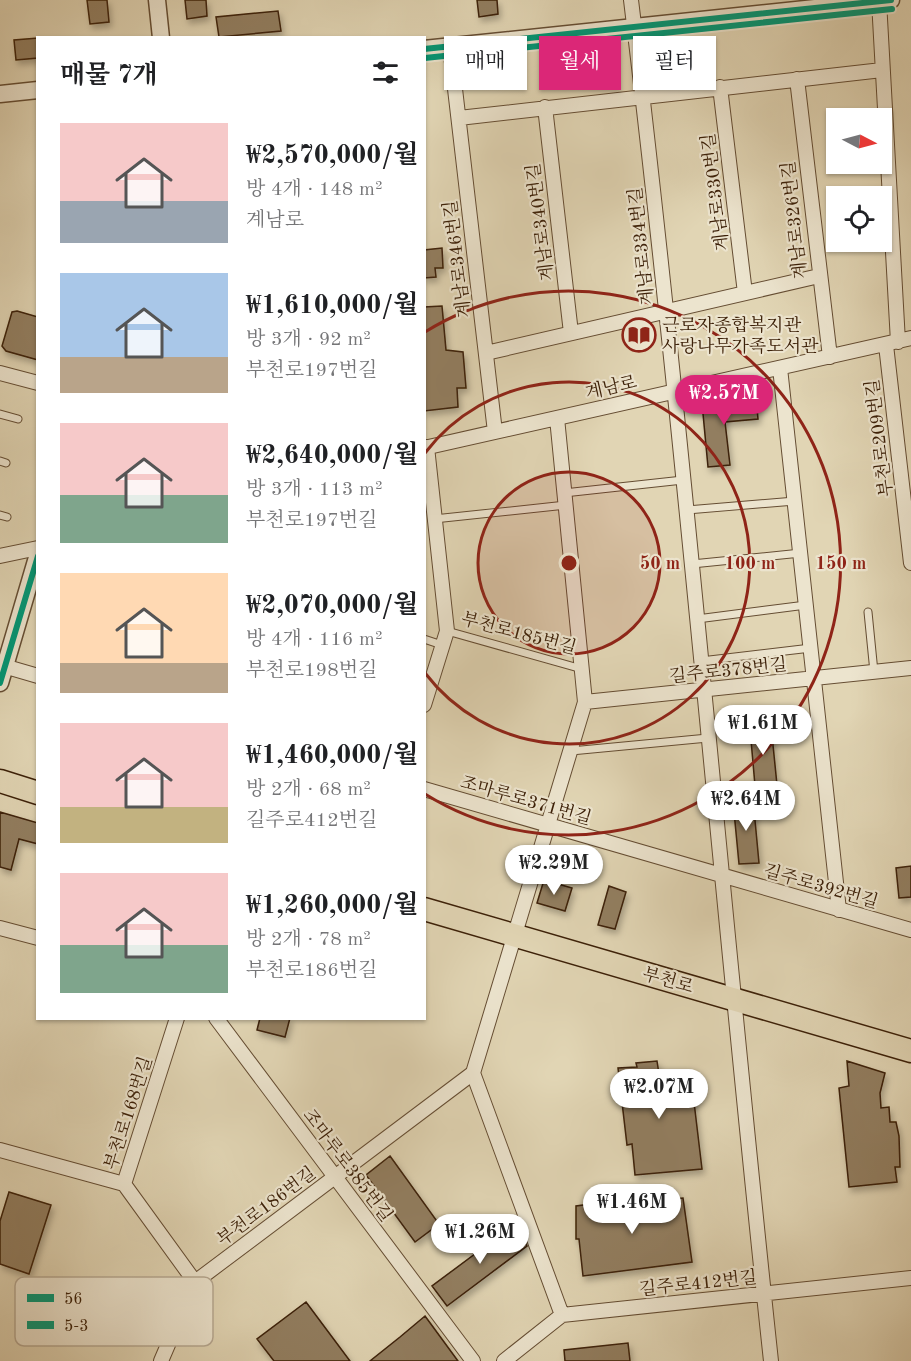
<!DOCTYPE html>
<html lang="ko">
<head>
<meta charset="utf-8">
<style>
	body { margin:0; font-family:"Old Standard TT","Noto Serif KR",serif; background:#f2f2f2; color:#202124; height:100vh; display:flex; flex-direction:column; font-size:22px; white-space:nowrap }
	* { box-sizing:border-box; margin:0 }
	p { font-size:20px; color:#757577 }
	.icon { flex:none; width:33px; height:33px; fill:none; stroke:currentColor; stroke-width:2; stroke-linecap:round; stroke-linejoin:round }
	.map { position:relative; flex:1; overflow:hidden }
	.details { position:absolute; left:36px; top:36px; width:390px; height:984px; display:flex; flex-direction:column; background:#fff; border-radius:0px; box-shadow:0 2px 4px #0004 }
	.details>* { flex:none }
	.guide { position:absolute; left:444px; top:36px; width:376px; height:54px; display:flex; gap:12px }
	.needle { width:39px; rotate:96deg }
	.buttons { position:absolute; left:826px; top:108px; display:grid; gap:12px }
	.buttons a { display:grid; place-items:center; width:66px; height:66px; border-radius:0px; background:#fff; box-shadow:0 2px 4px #0004; font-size:30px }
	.price { position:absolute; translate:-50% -51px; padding:0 14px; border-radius:21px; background:#fff; color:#222; font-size:20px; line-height:39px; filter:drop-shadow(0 2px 3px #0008) }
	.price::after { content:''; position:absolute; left:50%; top:36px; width:18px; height:14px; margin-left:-9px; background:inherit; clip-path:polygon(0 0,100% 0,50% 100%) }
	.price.current { background:#db2777; color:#fff }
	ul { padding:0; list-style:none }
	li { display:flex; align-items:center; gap:18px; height:150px; padding:0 24px }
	li span { display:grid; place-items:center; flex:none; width:168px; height:120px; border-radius:0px; color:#555 }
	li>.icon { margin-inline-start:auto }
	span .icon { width:72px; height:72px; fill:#fffc; stroke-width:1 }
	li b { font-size:26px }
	h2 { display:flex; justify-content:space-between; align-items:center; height:72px; padding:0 24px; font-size:26px }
	.chip { padding:0 21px; border-radius:0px; background:#fff; box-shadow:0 2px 4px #0004; font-size:21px; line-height:54px }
	.chip.current { background:#db2777; color:#fff }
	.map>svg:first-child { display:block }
</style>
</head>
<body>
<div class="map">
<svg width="911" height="1361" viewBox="0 0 911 1361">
	<defs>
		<filter id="shadow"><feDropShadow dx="2.5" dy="4.5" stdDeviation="3" flood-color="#0004"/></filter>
	</defs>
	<rect width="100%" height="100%" fill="#e1d5b4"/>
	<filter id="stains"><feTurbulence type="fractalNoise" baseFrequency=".00333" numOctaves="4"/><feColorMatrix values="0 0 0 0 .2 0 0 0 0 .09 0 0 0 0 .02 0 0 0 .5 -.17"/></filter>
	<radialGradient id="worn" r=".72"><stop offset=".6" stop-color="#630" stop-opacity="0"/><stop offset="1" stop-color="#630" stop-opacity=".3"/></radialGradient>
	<path fill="#927e61" stroke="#3c2008" stroke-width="1.5" filter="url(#shadow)" d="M 87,0 L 107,0 L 109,22 L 90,24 Z
		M 185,0 L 206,0 L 207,16 L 187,19 Z
		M 477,0 L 497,0 L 498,14 L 479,17 Z
		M 278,11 L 281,31 L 219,37 L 216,17 Z
		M 38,38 L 38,58 L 16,60 L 14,40 Z
		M 442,248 L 443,268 L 435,268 L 436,277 L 424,278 L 424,250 Z
		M 442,306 L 446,350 L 463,352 L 466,388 L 457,388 L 458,407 L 424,411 L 424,307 Z
		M 17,311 L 38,317 L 38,360 L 6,351 L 2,346 L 12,312 Z
		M 756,398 L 758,419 L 725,422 L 730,465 L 708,467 L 702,403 Z
		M 770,715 L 778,795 L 756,797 L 749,717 Z
		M 753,799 L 759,863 L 739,864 L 733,801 Z
		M 0,812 L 38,823 L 38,844 L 19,839 L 11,870 L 0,867 Z
		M 911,866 L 911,897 L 899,898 L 896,868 Z
		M 544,880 L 572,888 L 565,911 L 537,903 Z
		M 609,886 L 626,892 L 615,929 L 598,925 Z
		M 260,1018 L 290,1018 L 285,1037 L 257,1030 Z
		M 657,1061 L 659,1074 L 668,1074 L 669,1080 L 691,1077 L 702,1169 L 635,1175 L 632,1144 L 627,1145 L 618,1068 L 637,1067 L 636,1063 Z
		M 847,1061 L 885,1073 L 880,1093 L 881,1108 L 889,1107 L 890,1122 L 896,1122 L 899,1136 L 900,1167 L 895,1167 L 897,1182 L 849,1187 L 839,1088 L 849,1086 Z
		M 390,1156 L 439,1224 L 415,1242 L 366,1175 Z
		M 9,1192 L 51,1205 L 29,1274 L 0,1264 L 0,1221 Z
		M 652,1196 L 653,1201 L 683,1198 L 692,1262 L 583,1276 L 579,1239 L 576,1239 L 576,1206 Z
		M 515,1224 L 527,1246 L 447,1306 L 432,1286 Z
		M 306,1302 L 350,1361 L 274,1361 L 257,1339 Z
		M 425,1316 L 458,1361 L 370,1361 L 400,1337 Z
		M 628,1343 L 630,1361 L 565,1361 L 564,1350 Z"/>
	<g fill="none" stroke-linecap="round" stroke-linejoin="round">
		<defs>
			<path id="service" d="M 0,414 L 18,419
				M 0,461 L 6,463
				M 564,493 L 683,480
				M 687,510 L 795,501
				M 0,515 L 7,517
				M 434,519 L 566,505
				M 692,564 L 801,553
				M 868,612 L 874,672
				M 697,619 L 806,605
				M 447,631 L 582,669
				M 424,639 L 442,645
				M 701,661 L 811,648
				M 571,751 L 708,738"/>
			<path id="minor" d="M 631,0 C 686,453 722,908 771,1361
				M 879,1 L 898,342
				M 450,46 L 495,432
				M 797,79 L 830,357
				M 720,87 L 745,293
				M 545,107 L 571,333
				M 459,118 L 882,70
				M 886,345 L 911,563
				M 486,353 L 819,276
				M 780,368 L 839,910
				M 0,373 L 38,383
				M 424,448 L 911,338
				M 0,556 L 38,548
				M 0,665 L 38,676
				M 585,702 L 911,668
				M 424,705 L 447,631 L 427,447
				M 424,789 L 911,930
				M 0,928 L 38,938
				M 216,1018 L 473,1361
				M 473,1073 L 562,1315
				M 0,1150 L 124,1184 L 195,1282
				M 124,1184 L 177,1018
				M 195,1282 L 473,1073 L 585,702 L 557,418
				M 161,1361 L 195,1282
				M 504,1361 L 562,1315 L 911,1278"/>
			<path id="tertiary" d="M 157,0 L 161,38
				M 424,49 L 891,0
				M 0,94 L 38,90
				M 0,683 L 38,554"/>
			<path id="primary" d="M 0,781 L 38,793
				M 424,909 L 911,1051"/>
		</defs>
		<use href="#service" stroke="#654d33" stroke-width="9"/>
		<use href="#minor" stroke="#654d33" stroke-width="16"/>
		<use href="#tertiary" stroke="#654d33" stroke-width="19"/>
		<use href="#primary" stroke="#3c2008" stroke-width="25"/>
		<use href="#service" stroke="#ece4ce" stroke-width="7"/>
		<use href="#minor" stroke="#ece4ce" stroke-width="14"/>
		<use href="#tertiary" stroke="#ece4ce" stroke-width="16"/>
		<use href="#primary" stroke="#e1d5b4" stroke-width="22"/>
		<defs>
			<path id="bus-1" d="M 424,49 L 891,0
				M 0,683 L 38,556"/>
			<path id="bus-2" d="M 425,58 L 892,9"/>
		</defs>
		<use href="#bus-1" stroke="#ece4ce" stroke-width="10"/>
		<use href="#bus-2" stroke="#ece4ce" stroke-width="10"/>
		<use href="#bus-1" stroke="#009775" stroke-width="6"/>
		<use href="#bus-2" stroke="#009775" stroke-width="6"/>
	</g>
	<circle cx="569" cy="563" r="91" fill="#8f2418" fill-opacity=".12"/>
	<g fill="none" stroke="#8f2418" stroke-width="3">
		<circle cx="569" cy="563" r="91"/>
		<path d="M425 453A181 181 0 1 1 425 673"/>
		<path d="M425 332A272 272 0 1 1 425 794"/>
	</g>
	<defs>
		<symbol id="library-ring" viewBox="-11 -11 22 22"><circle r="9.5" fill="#ece4ce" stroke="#8f2418" stroke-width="1.5"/><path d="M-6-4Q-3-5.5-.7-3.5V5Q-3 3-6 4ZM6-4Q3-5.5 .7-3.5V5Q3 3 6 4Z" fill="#8f2418"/></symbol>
	</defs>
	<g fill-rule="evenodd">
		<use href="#library-ring" x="620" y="316" width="38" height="38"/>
	</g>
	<g text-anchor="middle" stroke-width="4.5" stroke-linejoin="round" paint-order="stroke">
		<g font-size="18" fill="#3c2008" stroke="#ece4ce">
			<text transform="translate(715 192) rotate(-97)" y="6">계남로330번길</text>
			<text transform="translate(794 220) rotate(-96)" y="6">계남로326번길</text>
			<text transform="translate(540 222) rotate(-97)" y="6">계남로340번길</text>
			<text transform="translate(641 246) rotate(-96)" y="6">계남로334번길</text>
			<text transform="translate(457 259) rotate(-97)" y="6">계남로346번길</text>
			<text transform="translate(611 387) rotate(-13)" y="6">계남로</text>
			<text transform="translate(879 438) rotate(-97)" y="6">부천로209번길</text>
			<text transform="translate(519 633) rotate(15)" y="6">부천로185번길</text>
			<text transform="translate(728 670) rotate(-6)" y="6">길주로378번길</text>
			<text transform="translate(526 800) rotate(16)" y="6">조마루로371번길</text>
			<text transform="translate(821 886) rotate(16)" y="6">길주로392번길</text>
			<text transform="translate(668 980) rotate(16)" y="6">부천로</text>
			<text transform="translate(128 1113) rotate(-72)" y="6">부천로168번길</text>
			<text transform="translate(348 1165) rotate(53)" y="6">조마루로385번길</text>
			<text transform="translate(266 1206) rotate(-37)" y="6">부천로186번길</text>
			<text transform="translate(698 1283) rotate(-6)" y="6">길주로412번길</text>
		</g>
		<g font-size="18" fill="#3c2008" stroke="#ece4ce" text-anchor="start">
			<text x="662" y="331">근로자종합복지관<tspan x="662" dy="21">사랑나무가족도서관</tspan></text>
		</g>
	</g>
	<rect x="15" y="1277" width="198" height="69" rx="9" fill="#ece4ce" stroke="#b7a993" stroke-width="1.5"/>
	<rect x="27" y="1294" width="27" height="8" fill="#009775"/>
	<rect x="27" y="1321" width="27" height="8" fill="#009775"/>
	<g font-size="16" fill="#3c2008">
		<text x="64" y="1304">56</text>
		<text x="64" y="1331">5-3</text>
	</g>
	<circle cx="569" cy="563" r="9" fill="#8f2418" stroke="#ece4ce" stroke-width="3"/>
	<g font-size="18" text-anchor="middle" font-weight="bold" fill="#8f2418" stroke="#ece4ce" stroke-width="4.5" stroke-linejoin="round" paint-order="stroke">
		<text x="660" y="569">50 m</text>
		<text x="750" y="569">100 m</text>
		<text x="841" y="569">150 m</text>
	</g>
	<rect width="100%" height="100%" filter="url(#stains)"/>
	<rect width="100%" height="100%" fill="url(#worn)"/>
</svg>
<div class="buttons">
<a><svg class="needle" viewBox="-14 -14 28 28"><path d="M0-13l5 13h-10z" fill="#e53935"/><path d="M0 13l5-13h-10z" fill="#757577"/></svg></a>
<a><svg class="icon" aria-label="locate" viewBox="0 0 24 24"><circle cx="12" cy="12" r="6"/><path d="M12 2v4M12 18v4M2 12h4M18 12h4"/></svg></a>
</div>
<b class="price current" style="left:724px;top:426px">₩2.57M</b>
<b class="price" style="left:763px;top:756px">₩1.61M</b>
<b class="price" style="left:746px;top:832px">₩2.64M</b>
<b class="price" style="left:554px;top:896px">₩2.29M</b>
<b class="price" style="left:659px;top:1120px">₩2.07M</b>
<b class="price" style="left:632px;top:1235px">₩1.46M</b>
<b class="price" style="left:480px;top:1265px">₩1.26M</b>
<div class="guide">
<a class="chip">매매</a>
<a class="chip current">월세</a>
<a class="chip">필터</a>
</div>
<section class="details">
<h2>매물 7개<svg class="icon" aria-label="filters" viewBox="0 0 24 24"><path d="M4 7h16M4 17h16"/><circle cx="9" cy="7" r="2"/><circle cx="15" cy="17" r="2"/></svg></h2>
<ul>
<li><span style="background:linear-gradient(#f6c9c9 65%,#9aa5b1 0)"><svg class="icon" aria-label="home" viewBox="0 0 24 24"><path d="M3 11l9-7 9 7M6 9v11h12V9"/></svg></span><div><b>₩2,570,000/월</b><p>방 4개 · 148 m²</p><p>계남로</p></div></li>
<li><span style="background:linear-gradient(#a9c7e8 70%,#b9a48a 0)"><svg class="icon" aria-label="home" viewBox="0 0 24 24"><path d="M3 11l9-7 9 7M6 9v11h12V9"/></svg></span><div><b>₩1,610,000/월</b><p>방 3개 · 92 m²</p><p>부천로197번길</p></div></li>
<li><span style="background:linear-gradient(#f6c9c9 60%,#7fa58c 0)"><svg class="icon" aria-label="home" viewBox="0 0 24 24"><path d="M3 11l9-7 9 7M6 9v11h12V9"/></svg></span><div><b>₩2,640,000/월</b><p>방 3개 · 113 m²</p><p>부천로197번길</p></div></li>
<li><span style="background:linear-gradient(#ffd9b3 75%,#b9a48a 0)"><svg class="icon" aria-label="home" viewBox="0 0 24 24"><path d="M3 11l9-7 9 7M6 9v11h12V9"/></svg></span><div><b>₩2,070,000/월</b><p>방 4개 · 116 m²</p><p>부천로198번길</p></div></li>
<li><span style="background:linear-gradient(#f6c9c9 70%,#c2b280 0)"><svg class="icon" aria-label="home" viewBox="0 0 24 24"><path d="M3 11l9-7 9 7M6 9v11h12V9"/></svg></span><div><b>₩1,460,000/월</b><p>방 2개 · 68 m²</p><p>길주로412번길</p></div></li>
<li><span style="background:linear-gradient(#f6c9c9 60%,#7fa58c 0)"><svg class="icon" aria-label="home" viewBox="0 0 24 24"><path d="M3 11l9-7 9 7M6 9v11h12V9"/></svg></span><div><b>₩1,260,000/월</b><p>방 2개 · 78 m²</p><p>부천로186번길</p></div></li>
</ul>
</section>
</div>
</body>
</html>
